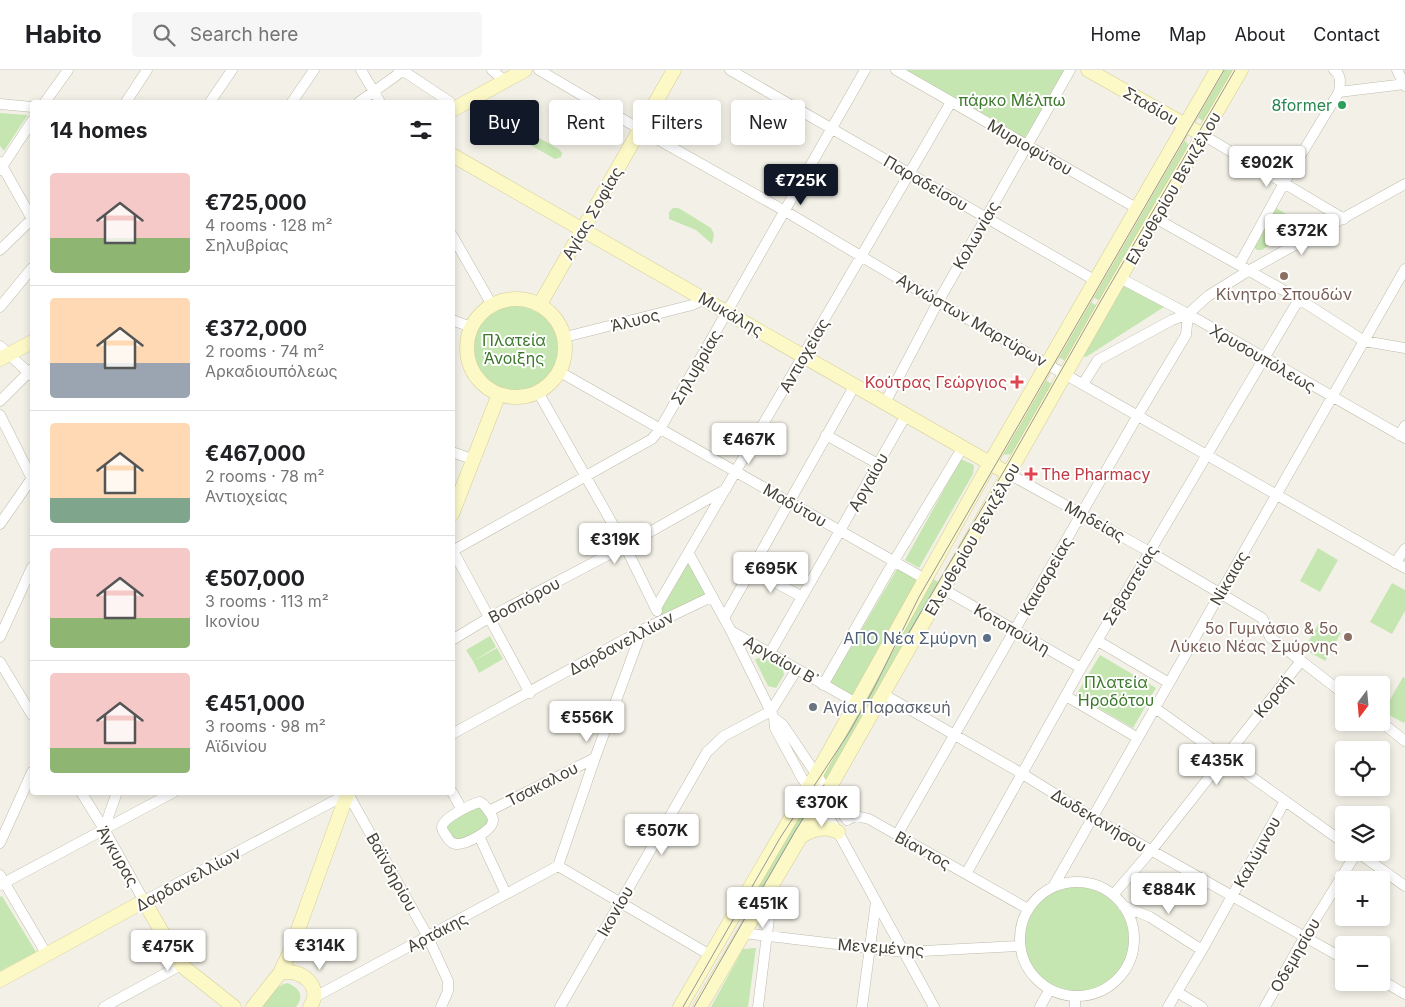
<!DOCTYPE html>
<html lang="en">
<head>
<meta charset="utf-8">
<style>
	body { margin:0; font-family:Inter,sans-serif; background:#f6f6f6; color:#202124; height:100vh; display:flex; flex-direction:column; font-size:19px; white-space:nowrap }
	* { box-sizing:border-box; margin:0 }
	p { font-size:16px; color:#757577 }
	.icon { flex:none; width:28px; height:28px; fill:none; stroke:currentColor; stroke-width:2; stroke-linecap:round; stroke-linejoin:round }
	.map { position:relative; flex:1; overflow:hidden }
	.details { position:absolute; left:30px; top:30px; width:425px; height:695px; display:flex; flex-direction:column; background:#fff; border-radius:5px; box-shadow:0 2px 8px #0003 }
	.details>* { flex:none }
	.hud { position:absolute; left:470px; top:30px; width:475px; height:45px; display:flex; gap:10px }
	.needle { width:32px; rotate:196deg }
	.buttons { position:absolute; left:1335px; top:606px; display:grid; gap:10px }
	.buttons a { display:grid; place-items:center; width:55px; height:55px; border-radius:5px; background:#fff; box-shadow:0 2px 8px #0003; font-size:25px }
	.price { position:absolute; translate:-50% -42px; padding:0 11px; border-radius:5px; background:#fff; color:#222; font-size:16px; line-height:32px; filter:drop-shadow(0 1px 2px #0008) }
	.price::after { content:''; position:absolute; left:50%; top:30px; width:15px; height:11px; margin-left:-8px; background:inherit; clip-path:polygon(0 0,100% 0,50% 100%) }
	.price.current { background:#111827; color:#fff }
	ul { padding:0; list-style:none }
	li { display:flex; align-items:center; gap:15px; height:125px; padding:0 20px }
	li+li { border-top:1px solid #e0e0e0 }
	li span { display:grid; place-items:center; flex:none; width:140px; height:100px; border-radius:5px; color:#555 }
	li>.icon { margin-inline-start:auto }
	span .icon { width:60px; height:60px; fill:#fffc; stroke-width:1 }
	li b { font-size:21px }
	h2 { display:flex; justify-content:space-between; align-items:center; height:60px; padding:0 20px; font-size:21px }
	.pill { padding:0 18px; border-radius:5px; background:#fff; box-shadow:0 2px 8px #0003; font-size:18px; line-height:45px }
	.pill.current { background:#111827; color:#fff }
	header { display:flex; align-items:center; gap:30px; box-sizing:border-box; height:70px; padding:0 25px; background:#fff; border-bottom:1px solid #e0e0e0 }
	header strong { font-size:24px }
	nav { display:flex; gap:28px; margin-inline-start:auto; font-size:18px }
	.search { width:350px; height:45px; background:#f6f6f6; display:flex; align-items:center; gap:12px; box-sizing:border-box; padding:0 18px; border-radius:5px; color:#757577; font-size:19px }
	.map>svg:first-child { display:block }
</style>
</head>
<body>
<header>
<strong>Habito</strong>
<div class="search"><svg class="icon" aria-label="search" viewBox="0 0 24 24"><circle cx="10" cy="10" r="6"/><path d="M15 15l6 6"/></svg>Search here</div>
<nav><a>Home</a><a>Map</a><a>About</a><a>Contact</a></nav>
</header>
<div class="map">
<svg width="1405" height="937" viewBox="0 0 1405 937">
	<rect width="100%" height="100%" fill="#f3f1e7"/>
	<path fill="#c6e6b1" d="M 901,0 L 1065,0 L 1023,71 Z
		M 1221,0 L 1238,0 L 1208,54 L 1195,46 Z
		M 0,43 L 27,45 L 27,46 L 4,81 L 0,76 Z
		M 529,62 L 560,80 L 562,83 L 561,87 L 555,89 L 525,72 L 522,68 L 523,64 Z
		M 1182,68 L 1193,79 L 1104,233 L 1091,226 Z
		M 673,138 L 678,138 L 682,140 L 711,158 L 714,164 L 712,174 L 696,160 L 669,149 L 669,142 Z
		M 1276,138 L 1302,153 L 1262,180 L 1257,180 L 1254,177 Z
		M 1123,215 L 1164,237 L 1086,287 L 1082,286 Z
		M 1087,230 L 1101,238 L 1071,294 L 1056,286 Z
		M472 279a43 43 0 1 1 86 0a43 43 0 1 1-86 0Z
		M 1044,309 L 1055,316 L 1017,384 L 999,385 Z
		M 961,389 L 974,395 L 973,404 L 919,498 L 905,490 Z
		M 1318,478 L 1338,490 L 1320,522 L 1300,511 Z
		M 689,484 L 711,527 L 662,551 L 656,538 Z
		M 897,499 L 921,510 L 855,629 L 830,613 Z
		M 929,507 L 944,515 L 829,715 L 820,702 Z
		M 1392,513 L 1405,520 L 1405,541 L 1392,564 L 1370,552 Z
		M 1320,551 L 1341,563 L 1325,591 L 1304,579 Z
		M 490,566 L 496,577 L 473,591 L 466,580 Z
		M 497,578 L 503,589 L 479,603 L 473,591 Z
		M 1100,585 L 1156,618 L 1133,658 L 1076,625 Z
		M 757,588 L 766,589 L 783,598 L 784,605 L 776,618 L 768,616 L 755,590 Z
		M 1403,607 L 1405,608 L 1405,651 L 1404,653 L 1383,642 Z
		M 474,733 L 492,745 L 479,766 L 450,772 L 445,750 Z
		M 794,742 L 808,751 L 759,834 L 746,826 Z
		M1023 870a53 53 0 1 1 106 0a53 53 0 1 1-106 0Z
		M 2,826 L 36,882 L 0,901 L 0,827 Z
		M 756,878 L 748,937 L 711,937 L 743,879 Z
		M 287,913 C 299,917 305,926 296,937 L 261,937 C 269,928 275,916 287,913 Z"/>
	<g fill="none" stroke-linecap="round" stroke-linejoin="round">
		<defs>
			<path id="street" d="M 361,0 L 380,32
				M 402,0 L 450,32
				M 492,0 L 505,11
				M 539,0 L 648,64 L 785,141 L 938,232 L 1405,498
				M 730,0 L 1096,211
				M 896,0 L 1138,139
				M 1334,0 C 1342,5 1340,13 1339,22 L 1284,113 L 1239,195 L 1299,229 L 1364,271 L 1405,278
				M 1397,0 L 1405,16
				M 1339,22 L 1405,14
				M 45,32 L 68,0
				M 126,32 L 147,0
				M 210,32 L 232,0
				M 292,32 L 314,0
				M 359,32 L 397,5 L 400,0
				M 0,34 L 32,37
				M 1203,65 L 1344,149
				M 0,92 L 32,149
				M 0,100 L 32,51
				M 1155,148 L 1239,195
				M 452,165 L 492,235
				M 0,180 L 32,149
				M 1120,208 L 1188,244 L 1405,368
				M 0,237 L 32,198
				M 452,250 L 471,257
				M 565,267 L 692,235 L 705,229
				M 0,276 L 32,306
				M 560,302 L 925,509
				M 1083,314 L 1098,290 L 1172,250 L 1188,244 L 1208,226 L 1248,201 L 1405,114
				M 538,322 L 625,476 L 657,541
				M 0,331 L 32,299
				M 885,333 L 938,232 L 1070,0
				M 0,345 L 32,409
				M 826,365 L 878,394
				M 1399,365 L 1405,356
				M 452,382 L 472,389
				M 1009,404 L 1150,482 L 1262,548 C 1267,555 1266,561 1270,567 L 1344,624
				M 0,454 L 32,408
				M 452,479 L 530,623
				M 454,480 L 652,369 L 660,359 L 865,0
				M 689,484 L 731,561 L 774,648 L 783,655 L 847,750
				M 1395,493 L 1405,479
				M 751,499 L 802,527
				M 943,519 L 1081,598
				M 656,538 L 951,32
				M 724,548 L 855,315
				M 731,561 L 856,633
				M 0,567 L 32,497
				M 452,570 L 490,547 L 625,476 L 726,419
				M 1098,571 L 1169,613
				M 770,583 L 906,345
				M 0,592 L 32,645
				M 823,615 L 894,491 L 963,377
				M 883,624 L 1021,703 L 1092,747 L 1344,889
				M 1066,626 L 1138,668
				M 1155,638 L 1344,773
				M 774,648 L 775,658 L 802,708 L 838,762 L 934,937
				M 1381,652 L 1405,671
				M 452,664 L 642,560 L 711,527
				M 81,722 L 104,759 L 144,831 L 349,723
				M 347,722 L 428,867 L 448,911 L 448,921 L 441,937
				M 452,722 L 462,740
				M 480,732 C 484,734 485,736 488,740 C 490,743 493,746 493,750 C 493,761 465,775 456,774 C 451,773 449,771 447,767 C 445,764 442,761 442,757 C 443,748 471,734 480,732 Z
				M 489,741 L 595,688
				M 847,750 L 856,746 L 869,749 L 1028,839
				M 104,759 L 117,722
				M 897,765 L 1138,345 L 1186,265 L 1188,244
				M 479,766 L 506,824
				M 0,773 L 32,702
				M 1357,782 L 1405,816
				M 558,796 L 595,688 L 642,560
				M 558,796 L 710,885
				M 966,804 L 1081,598 L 1299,229
				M 0,805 L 47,885
				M1020 869a57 57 0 1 1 114 0a57 57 0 1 1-114 0Z
				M 0,815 L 174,722
				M 1053,817 L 1405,199
				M 1113,825 L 1151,781 L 1301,591
				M 1123,836 L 1150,847 L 1202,880
				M 743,863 L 904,882 L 1020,876
				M 1381,910 L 1405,924
				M 1177,922 L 1202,937
				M 315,927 L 558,796
				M 104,937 L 181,895
				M 560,937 L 707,682 L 724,666 L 771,641 L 797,599
				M 758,937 L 773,816
				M 862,937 L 876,832
				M 1040,937 L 1050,919
				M 1075,937 L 1075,926
				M 1168,937 L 1202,880 L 1285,731
				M 1265,937 L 1305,866 L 1357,782"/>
			<path id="secondary" d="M 1088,0 L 1203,65
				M 452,40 L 525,0
				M 452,85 L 1009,404
				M467 278a49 49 0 1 1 98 0a49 49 0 1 1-98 0Z
				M 540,234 L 674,0
				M 0,289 L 32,272
				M 452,444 L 499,324
				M 800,767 C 811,760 826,755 838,762
				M 280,903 C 301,897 324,917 310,937
				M 0,910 L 144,831 L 181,895 L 234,937
				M 253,937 L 280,903 L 290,882 L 348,722
				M 680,937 L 816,705 L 990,393 L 1217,0
				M 700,937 L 827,722 L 1141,171 L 1241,0"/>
		</defs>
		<use href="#street" stroke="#bebbaa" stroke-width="11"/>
		<use href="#secondary" stroke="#d2cc98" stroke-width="15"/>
		<use href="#street" stroke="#fff" stroke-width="10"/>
		<use href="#secondary" stroke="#fdf9c7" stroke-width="14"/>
		<path stroke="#969696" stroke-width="1" d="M 904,571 L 1004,401 L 1099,234 L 1235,0
			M 683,937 L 780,768 L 850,661 L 873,620 L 919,527 L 1224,0
			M 694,937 L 794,763 L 824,715"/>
	</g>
	<circle fill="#2e9e5b" stroke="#fff" stroke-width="2" cx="1342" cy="35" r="5"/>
	<g fill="#8d6e63" stroke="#fff" stroke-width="2">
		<circle cx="1284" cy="206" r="5"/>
		<circle cx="1348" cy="567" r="5"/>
	</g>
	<g fill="#e0444e" stroke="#fff" stroke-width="2">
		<path d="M1014.5 304.5h5v5h5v5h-5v5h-5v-5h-5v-5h5z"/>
		<path d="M1028.5 396.5h5v5h5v5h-5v5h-5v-5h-5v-5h5z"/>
	</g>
	<circle fill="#5c6f8a" stroke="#fff" stroke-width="2" cx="987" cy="568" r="5"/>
	<circle fill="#6b7280" stroke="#fff" stroke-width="2" cx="813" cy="637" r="5"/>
	<g text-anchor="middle" stroke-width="4" stroke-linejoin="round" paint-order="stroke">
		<g font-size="16" fill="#3b772b" stroke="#fff">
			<text x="1012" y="36">πάρκο Μέλπω</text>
			<text x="514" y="276">Πλατεία<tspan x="514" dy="18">Άνοιξης</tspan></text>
			<text x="1116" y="618">Πλατεία<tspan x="1116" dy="18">Ηροδότου</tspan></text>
		</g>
		<g font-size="16" fill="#27864d" stroke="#fff" text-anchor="end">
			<text x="1332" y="41">8former</text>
		</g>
		<g font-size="16" fill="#464236" stroke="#fff">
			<text transform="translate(1151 36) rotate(30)" y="6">Σταδίου</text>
			<text transform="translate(1030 77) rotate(30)" y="6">Μυριοφύτου</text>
			<text transform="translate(926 113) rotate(30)" y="6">Παραδείσου</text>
			<text transform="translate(1173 118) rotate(-60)" y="6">Ελευθερίου Βενιζέλου</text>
			<text transform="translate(592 143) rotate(-60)" y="6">Αγίας Σοφίας</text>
			<text transform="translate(976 165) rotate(-60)" y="6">Κολωνίας</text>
			<text transform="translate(731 244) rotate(30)" y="6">Μυκάλης</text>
			<text transform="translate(635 250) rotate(-14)" y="6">Άλυος</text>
			<text transform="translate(972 250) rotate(30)" y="6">Αγνώστων Μαρτύρων</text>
			<text transform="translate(804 285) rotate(-60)" y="6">Αντιοχείας</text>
			<text transform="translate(1263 288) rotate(30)" y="6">Χρυσουπόλεως</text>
			<text transform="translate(696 297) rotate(-60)" y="6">Σηλυβρίας</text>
			<text transform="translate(868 412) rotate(-61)" y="6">Αργαίου</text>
			<text transform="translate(795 435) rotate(30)" y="6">Μαδύτου</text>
			<text transform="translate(1095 451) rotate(29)" y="6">Μηδείας</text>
			<text transform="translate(972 469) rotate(-60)" y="6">Ελευθερίου Βενιζέλου</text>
			<text transform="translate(1046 506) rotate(-60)" y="6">Καισαρείας</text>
			<text transform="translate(1229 508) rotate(-60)" y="6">Νίκαιας</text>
			<text transform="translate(1130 515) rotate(-59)" y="6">Σεβαστείας</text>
			<text transform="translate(524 530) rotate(-28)" y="6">Βοσπόρου</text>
			<text transform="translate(1012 559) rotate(30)" y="6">Κοτοπούλη</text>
			<text transform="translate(621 573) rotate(-28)" y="6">Δαρδανελλίων</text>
			<text transform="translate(781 590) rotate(30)" y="6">Αργαίου Β᾽</text>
			<text transform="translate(1273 626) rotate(-51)" y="6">Κοραή</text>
			<text transform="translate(542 714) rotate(-27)" y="6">Τσακαλου</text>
			<text transform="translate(1099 750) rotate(31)" y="6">Δωδεκανήσου</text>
			<text transform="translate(923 780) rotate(29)" y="6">Βίαντος</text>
			<text transform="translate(1257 782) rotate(-61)" y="6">Καλύμνου</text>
			<text transform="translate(118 786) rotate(60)" y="6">Άγκυρας</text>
			<text transform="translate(392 802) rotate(61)" y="6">Βαϊνδηρίου</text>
			<text transform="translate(188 809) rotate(-28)" y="6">Δαρδανελλίων</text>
			<text transform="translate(615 841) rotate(-60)" y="6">Ικονίου</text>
			<text transform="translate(437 862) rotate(-28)" y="6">Αρτάκης</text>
			<text transform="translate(881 877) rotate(4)" y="6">Μενεμένης</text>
			<text transform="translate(1295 885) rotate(-60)" y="6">Οδεμησίου</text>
		</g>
		<g font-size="16" fill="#785e54" stroke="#fff">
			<text x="1284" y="230">Κίνητρο Σπουδών</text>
			<text x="1338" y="564" text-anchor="end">5ο Γυμνάσιο &amp; 5ο<tspan x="1338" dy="18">Λύκειο Νέας Σμύρνης</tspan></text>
		</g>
		<g font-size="16" fill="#be3a42" stroke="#fff" text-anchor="end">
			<text x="1007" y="318">Κούτρας Γεώργιος</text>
			<text x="1041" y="410" text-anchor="start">The Pharmacy</text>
		</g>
		<g font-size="16" fill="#4e5e75" stroke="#fff" text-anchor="end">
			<text x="977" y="574">ΑΠΟ Νέα Σμύρνη</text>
		</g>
		<g font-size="16" fill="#5b616d" stroke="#fff" text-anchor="start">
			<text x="823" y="643">Αγία Παρασκευή</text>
		</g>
	</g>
</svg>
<div class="buttons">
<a><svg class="needle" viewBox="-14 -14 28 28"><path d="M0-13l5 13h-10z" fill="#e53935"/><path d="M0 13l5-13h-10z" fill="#757577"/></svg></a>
<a><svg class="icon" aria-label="locate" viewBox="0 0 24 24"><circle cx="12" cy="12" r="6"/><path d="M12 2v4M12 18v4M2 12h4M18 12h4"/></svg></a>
<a><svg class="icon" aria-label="layers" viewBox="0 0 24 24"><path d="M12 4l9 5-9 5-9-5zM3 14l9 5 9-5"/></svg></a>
<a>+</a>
<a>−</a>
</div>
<b class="price" style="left:1267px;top:118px">€902K</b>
<b class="price current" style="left:801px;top:136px">€725K</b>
<b class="price" style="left:1302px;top:186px">€372K</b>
<b class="price" style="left:749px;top:395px">€467K</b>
<b class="price" style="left:615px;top:495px">€319K</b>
<b class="price" style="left:771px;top:524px">€695K</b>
<b class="price" style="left:587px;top:673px">€556K</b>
<b class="price" style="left:1217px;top:716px">€435K</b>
<b class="price" style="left:822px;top:758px">€370K</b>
<b class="price" style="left:662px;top:786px">€507K</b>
<b class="price" style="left:1169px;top:845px">€884K</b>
<b class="price" style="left:763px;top:859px">€451K</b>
<b class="price" style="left:320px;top:901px">€314K</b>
<b class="price" style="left:168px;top:902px">€475K</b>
<div class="hud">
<a class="pill current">Buy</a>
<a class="pill">Rent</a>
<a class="pill">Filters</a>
<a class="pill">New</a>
</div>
<section class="details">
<h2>14 homes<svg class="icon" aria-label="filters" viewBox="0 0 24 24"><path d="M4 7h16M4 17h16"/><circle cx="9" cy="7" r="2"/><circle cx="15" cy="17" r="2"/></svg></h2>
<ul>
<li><span style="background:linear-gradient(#f6c9c9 65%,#8fb573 0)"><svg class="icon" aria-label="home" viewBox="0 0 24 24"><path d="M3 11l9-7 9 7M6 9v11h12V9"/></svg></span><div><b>€725,000</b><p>4 rooms · 128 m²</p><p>Σηλυβρίας</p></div></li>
<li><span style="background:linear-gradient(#ffd9b3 65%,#9aa5b1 0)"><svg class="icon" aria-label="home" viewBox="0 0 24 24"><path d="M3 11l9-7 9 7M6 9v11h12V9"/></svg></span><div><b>€372,000</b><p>2 rooms · 74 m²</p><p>Αρκαδιουπόλεως</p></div></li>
<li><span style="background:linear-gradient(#ffd9b3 75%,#7fa58c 0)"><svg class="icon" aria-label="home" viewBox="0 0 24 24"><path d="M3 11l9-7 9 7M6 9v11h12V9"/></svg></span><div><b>€467,000</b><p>2 rooms · 78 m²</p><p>Αντιοχείας</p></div></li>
<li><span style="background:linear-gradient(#f6c9c9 70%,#8fb573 0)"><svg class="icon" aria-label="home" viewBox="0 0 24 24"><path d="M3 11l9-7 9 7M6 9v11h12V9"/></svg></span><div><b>€507,000</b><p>3 rooms · 113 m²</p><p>Ικονίου</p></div></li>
<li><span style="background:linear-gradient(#f6c9c9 75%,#8fb573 0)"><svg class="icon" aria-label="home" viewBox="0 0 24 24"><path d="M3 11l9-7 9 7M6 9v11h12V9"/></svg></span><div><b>€451,000</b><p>3 rooms · 98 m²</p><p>Αϊδινίου</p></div></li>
</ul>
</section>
</div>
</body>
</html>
